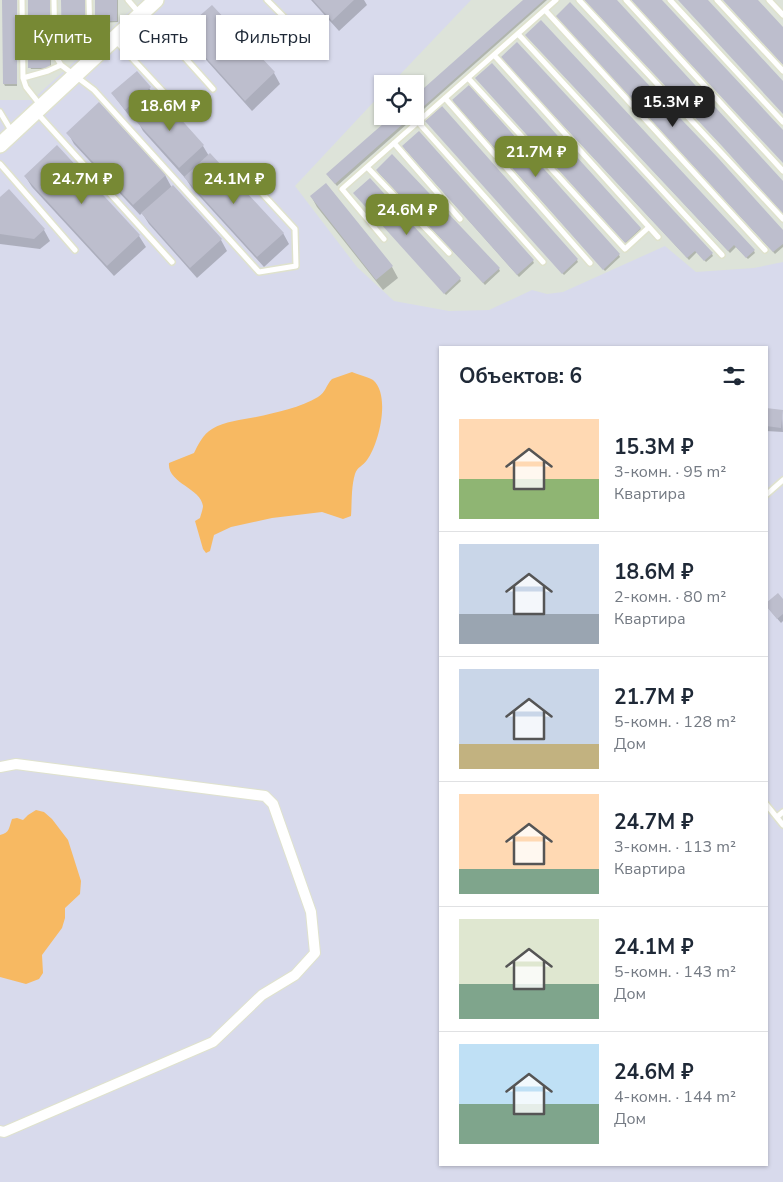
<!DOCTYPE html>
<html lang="ru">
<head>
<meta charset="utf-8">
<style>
	body { margin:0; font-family:"Nunito Sans",sans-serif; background:#f2f2f3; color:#1f2937; height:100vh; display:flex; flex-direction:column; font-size:19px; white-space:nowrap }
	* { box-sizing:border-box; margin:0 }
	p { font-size:16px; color:#747a83 }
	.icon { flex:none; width:28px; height:28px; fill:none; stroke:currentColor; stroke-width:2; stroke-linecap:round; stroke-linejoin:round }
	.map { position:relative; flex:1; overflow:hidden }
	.sheet { position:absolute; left:439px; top:346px; width:329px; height:820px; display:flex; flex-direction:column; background:#fff; border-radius:0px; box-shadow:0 1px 4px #0004 }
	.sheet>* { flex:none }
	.guide { position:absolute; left:15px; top:15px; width:349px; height:45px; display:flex; gap:10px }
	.fabs { position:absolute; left:374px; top:75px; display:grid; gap:10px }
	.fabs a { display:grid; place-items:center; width:50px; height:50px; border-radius:0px; background:#fff; box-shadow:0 1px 4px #0004; font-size:25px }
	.price { position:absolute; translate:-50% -42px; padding:0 11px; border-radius:10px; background:#778934; color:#fff; font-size:16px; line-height:32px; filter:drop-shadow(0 1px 2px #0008) }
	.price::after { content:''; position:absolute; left:50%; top:30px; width:15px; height:11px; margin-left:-8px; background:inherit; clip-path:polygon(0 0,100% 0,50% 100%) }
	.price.active { background:#222; color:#fff }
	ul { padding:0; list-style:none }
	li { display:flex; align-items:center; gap:15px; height:125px; padding:0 20px }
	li+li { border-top:1px solid #e0e1e3 }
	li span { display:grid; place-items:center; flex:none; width:140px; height:100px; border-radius:0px; color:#555 }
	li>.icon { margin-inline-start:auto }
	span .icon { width:60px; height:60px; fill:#fffc; stroke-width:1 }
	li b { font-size:21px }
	h2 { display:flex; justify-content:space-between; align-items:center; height:60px; padding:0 20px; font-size:21px }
	.tag { padding:0 18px; border-radius:0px; background:#fff; box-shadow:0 1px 4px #0004; font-size:18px; line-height:45px }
	.tag.active { background:#778934; color:#fff }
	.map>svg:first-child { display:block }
</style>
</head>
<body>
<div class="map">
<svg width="783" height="1182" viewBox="0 0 783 1182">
	<rect width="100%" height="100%" fill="#d8daec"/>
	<path fill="#dde3d9" d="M 0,0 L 142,0 L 32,100 L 0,100 Z
		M 471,0 L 783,0 L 783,262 L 754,268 L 696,272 L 665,246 L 563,292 L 547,294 L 532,290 L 489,310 L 449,311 L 394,301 L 357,267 L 295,186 L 382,93 L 382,116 L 415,116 L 415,84 L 391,84 Z"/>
	<path fill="#f7b962" d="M 352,372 C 358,375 369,377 373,380 C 391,395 379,444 367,460 C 363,466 357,467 355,474 C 351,487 352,503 351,516 L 343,519 L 322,512 L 272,518 L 231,527 L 214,535 L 210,551 L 206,553 L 203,549 L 195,521 L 200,518 C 201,514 203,509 203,506 C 201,488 167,483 169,463 L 194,453 C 198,445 203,434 212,429 C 225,421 241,420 256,417 C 275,413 302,407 318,397 C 326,392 326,385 332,379 Z
		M 36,810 L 44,812 L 52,819 L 68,840 L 81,881 L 80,894 L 65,908 L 65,918 L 62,928 L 42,955 L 43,973 L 39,979 L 26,984 L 0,977 L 0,835 C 10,833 9,827 12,819 L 17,818 L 23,820 L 28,815 Z"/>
	<path fill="#0003" d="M 4,0 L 17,0 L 17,86 L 5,86 L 4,84 Z
		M 29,0 L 50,0 L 51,69 L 31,69 L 30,67 Z
		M 63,0 L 85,0 L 86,45 L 74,45 L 74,54 L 65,54 L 64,52 Z
		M 96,0 L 118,0 L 118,22 L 97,23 Z
		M 311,0 L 364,0 L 367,5 L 339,31 Z
		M 525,0 L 547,0 L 337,186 L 329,177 L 394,116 L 415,116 L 415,97 Z
		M 558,19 L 783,232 L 783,247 L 775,254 Z
		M 184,32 L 274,73 L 280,84 L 252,111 L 190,42 Z
		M 528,37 L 754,251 L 755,253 L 748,259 L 736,247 L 730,253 Z
		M 503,60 L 712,254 L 713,256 L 706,262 L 697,252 L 689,260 Z
		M 137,72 L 155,96 L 130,117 L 112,93 Z
		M 478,80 L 640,228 L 642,230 L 627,244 Z
		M 468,87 L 619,255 L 620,257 L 605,271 L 454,103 L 453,101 Z
		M 161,99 L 203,146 L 209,156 L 283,233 L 289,244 L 264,267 L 192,188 L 186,179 L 143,131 L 137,120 Z
		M 442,108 L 577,260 L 578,262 L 564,275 L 428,123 Z
		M 68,133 L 165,175 L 172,188 L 173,187 L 221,240 L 227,251 L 197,278 L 149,224 L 142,213 L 140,215 L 74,144 Z
		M 419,133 L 533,261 L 534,263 L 519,277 L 405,149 Z
		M 57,147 L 139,236 L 146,247 L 114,276 L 32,187 L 25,176 Z
		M 378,172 L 499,269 L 500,271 L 485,285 Z
		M 370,179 L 460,279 L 461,281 L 446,295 L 356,195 Z
		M 9,191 L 44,230 L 50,241 L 40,249 L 0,244 L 0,198 Z
		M 311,196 L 392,267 L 398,278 L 383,290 L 317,207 Z
		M 766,410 L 782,411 L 783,432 L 766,431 Z
		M 783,600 L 783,621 L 781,623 L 769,609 Z"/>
	<path fill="#bdbecd" d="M 2,0 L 17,0 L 17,84 L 3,84 Z
		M 28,0 L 50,0 L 50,68 L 28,68 Z
		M 61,0 L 85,0 L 85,43 L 74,43 L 74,52 L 62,53 Z
		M 95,0 L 117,0 L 117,21 L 95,21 Z
		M 313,0 L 354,0 L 332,21 Z
		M 523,0 L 544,0 L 415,114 L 415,96 Z
		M 584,0 L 617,0 L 783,181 L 783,214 L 722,146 Z
		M 631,0 L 662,0 L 783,130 L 783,163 Z
		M 678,0 L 708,0 L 783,81 L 783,114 Z
		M 723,0 L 758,0 L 783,27 L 783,65 Z
		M 570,2 L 719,159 L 783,230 L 783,244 L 773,252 L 555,17 Z
		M 212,5 L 275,72 L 245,101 L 182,31 Z
		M 541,20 L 755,250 L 746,258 L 734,245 L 728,251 L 525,35 Z
		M 517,42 L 713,253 L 704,261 L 695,251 L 687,258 L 500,58 Z
		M 492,63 L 641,228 L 625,243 L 475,78 Z
		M 137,71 L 151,87 L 125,110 L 111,93 Z
		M 469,85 L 620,254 L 603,270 L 452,100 Z
		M 161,97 L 204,145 L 179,168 L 135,120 Z
		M 99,102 L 166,175 L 133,205 L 66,133 Z
		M 442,106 L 578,259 L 562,274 L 425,121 Z
		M 392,116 L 412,116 L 335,184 L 326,174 Z
		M 419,131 L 534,260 L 517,275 L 402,146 Z
		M 57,145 L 140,235 L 107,266 L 24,176 Z
		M 210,153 L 284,233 L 257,257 L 184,177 Z
		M 392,154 L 500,268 L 483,283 L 376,170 Z
		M 370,178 L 461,278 L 444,294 L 353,193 Z
		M 326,183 L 393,266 L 376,280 L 310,196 Z
		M 173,185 L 222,239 L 190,268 L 141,213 Z
		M 9,189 L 45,229 L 34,239 L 0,234 L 0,197 Z
		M 766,408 L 783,410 L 781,428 L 766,426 Z
		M 778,593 L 783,599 L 783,614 L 777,619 L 766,606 L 766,603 Z"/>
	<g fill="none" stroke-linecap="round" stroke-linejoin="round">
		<defs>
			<path id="lane" d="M 22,0 L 23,78 L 26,87 L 41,106
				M 54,0 L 55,55 L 61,65 L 94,90 L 259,272 L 296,266 L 295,229 L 258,189
				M 89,0 L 90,38 L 101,50
				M 128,0 L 140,14 L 159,29 L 213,89
				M 267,0 L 301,34
				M 579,0 L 783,219
				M 626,0 L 783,171
				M 670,0 L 783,122
				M 717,0 L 783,71
				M 769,0 L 783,15
				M 545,10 L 765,250
				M 518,34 L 722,255
				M 116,41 L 184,114
				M 494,55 L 658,237
				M 23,78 L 48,71 L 61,65
				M 468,78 L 625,249 L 649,227
				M 445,98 L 590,263
				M 0,112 L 12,132
				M 37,113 L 172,262
				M 418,122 L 543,262
				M 394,143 L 460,219
				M 0,164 L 75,250
				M 367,167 L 449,253
				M 384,239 L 342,189 L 556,0
				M 766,495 L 783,480
				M 766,804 L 783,825
				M 777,817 L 783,812"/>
			<path id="street" d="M 0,767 L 16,764 L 265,796 L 273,804 L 311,912 L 315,953 L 295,975 L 262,995 L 213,1042 L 4,1132 L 0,1131"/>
			<path id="secondary" d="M 0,145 L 156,0"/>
		</defs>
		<use href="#lane" stroke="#dfe2cd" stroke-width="8"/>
		<use href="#street" stroke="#dfe2cd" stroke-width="12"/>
		<use href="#secondary" stroke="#dfe2cd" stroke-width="18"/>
		<use href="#lane" stroke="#fff" stroke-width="5"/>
		<use href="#street" stroke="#fff" stroke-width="10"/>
		<use href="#secondary" stroke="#fff" stroke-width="15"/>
	</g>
</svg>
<div class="fabs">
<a><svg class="icon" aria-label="locate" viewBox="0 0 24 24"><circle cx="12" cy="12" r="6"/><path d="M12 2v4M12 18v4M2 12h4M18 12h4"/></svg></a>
</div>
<b class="price active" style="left:673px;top:128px">15.3M ₽</b>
<b class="price" style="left:170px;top:132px">18.6M ₽</b>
<b class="price" style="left:536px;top:178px">21.7M ₽</b>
<b class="price" style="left:82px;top:205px">24.7M ₽</b>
<b class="price" style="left:234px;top:205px">24.1M ₽</b>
<b class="price" style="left:407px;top:236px">24.6M ₽</b>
<div class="guide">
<a class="tag active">Купить</a>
<a class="tag">Снять</a>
<a class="tag">Фильтры</a>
</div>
<section class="sheet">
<h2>Объектов: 6<svg class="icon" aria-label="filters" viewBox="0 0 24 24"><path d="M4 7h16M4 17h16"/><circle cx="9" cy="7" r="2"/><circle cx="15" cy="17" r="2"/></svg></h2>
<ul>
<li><span style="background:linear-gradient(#ffd9b3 60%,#8fb573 0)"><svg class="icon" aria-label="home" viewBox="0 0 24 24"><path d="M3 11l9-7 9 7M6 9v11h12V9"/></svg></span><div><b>15.3M ₽</b><p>3-комн. · 95 m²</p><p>Квартира</p></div></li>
<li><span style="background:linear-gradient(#c9d6e8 70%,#9aa5b1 0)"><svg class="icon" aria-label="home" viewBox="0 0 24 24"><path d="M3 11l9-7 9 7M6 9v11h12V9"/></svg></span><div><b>18.6M ₽</b><p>2-комн. · 80 m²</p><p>Квартира</p></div></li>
<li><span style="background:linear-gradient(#c9d6e8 75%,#c2b280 0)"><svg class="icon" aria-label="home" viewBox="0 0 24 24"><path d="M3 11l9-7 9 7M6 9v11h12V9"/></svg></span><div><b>21.7M ₽</b><p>5-комн. · 128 m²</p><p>Дом</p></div></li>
<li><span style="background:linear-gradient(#ffd9b3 75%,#7fa58c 0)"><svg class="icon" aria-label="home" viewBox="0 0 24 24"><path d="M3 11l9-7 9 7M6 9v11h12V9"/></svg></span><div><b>24.7M ₽</b><p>3-комн. · 113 m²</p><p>Квартира</p></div></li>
<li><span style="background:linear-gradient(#dfe7d0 65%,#7fa58c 0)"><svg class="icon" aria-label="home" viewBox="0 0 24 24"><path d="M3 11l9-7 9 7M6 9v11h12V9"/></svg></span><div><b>24.1M ₽</b><p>5-комн. · 143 m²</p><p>Дом</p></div></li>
<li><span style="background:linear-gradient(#bfe0f5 60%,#7fa58c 0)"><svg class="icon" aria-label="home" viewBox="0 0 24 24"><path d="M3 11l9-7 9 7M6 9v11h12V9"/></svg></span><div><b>24.6M ₽</b><p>4-комн. · 144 m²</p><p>Дом</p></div></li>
</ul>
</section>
</div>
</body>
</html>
